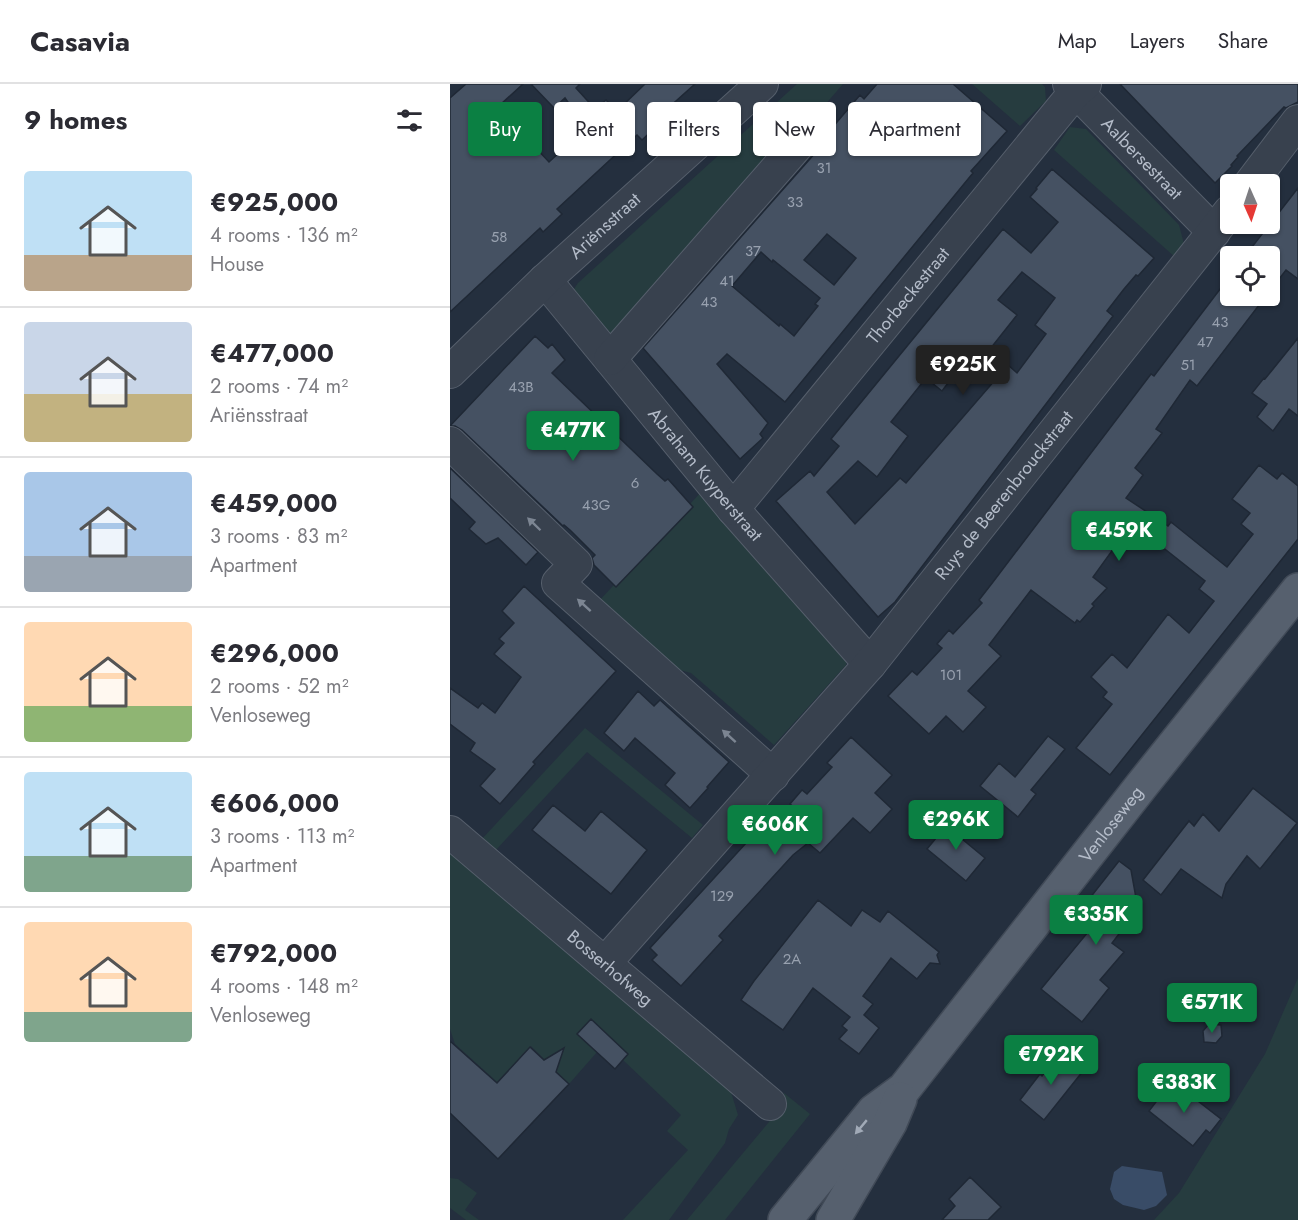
<!DOCTYPE html>
<html lang="en">
<head>
<meta charset="utf-8">
<style>
	body { margin:0; font-family:Jost,sans-serif; background:#f2f2f3; color:#2b2b33; height:100vh; display:flex; flex-direction:column; font-size:22px; white-space:nowrap }
	* { box-sizing:border-box; margin:0 }
	p { font-size:20px; color:#7c7c81 }
	.icon { flex:none; width:33px; height:33px; fill:none; stroke:currentColor; stroke-width:2; stroke-linecap:round; stroke-linejoin:round }
	.map { position:relative; flex:1; overflow:hidden }
	.panel { display:flex; flex-direction:column; background:#fff; width:450px }
	.panel>* { flex:none }
	.top-card { position:absolute; left:18px; top:18px; width:570px; height:54px; display:flex; gap:12px }
	.needle { width:39px; rotate:177deg }
	.buttons { position:absolute; left:770px; top:90px; display:grid; gap:12px }
	.buttons a { display:grid; place-items:center; width:60px; height:60px; border-radius:6px; background:#fff; box-shadow:0 2px 4px #0004; font-size:30px }
	.price { position:absolute; translate:-50% -51px; padding:0 14px; border-radius:6px; background:#0b8043; color:#fff; font-size:20px; line-height:39px; filter:drop-shadow(0 2px 3px #0008) }
	.price::after { content:''; position:absolute; left:50%; top:36px; width:18px; height:14px; margin-left:-9px; background:inherit; clip-path:polygon(0 0,100% 0,50% 100%) }
	.price.selected { background:#222; color:#fff }
	ul { padding:0; list-style:none }
	li { display:flex; align-items:center; gap:18px; height:150px; padding:0 24px }
	li+li { border-top:2px solid #e1e1e2 }
	li span { display:grid; place-items:center; flex:none; width:168px; height:120px; border-radius:6px; color:#555 }
	li>.icon { margin-inline-start:auto }
	span .icon { width:72px; height:72px; fill:#fffc; stroke-width:1 }
	li b { font-size:26px }
	h2 { display:flex; justify-content:space-between; align-items:center; height:72px; padding:0 24px; font-size:26px }
	.chip { padding:0 21px; border-radius:6px; background:#fff; box-shadow:0 2px 4px #0004; font-size:21px; line-height:54px }
	.chip.selected { background:#0b8043; color:#fff }
	header { display:flex; align-items:center; gap:36px; box-sizing:border-box; height:84px; padding:0 30px; background:#fff; border-bottom:2px solid #e1e1e2 }
	header strong { font-size:28px }
	nav { display:flex; gap:33px; margin-inline-start:auto; font-size:21px }
	main { display:flex; flex:1; min-height:0 }
	.map>svg:first-child { display:block }
</style>
</head>
<body>
<header>
<strong>Casavia</strong>
<nav><a>Map</a><a>Layers</a><a>Share</a></nav>
</header>
<main>
<section class="panel">
<h2>9 homes<svg class="icon" aria-label="filters" viewBox="0 0 24 24"><path d="M4 7h16M4 17h16"/><circle cx="9" cy="7" r="2"/><circle cx="15" cy="17" r="2"/></svg></h2>
<ul>
<li><span style="background:linear-gradient(#bfe0f5 70%,#b9a48a 0)"><svg class="icon" aria-label="home" viewBox="0 0 24 24"><path d="M3 11l9-7 9 7M6 9v11h12V9"/></svg></span><div><b>€925,000</b><p>4 rooms · 136 m²</p><p>House</p></div></li>
<li><span style="background:linear-gradient(#c9d6e8 60%,#c2b280 0)"><svg class="icon" aria-label="home" viewBox="0 0 24 24"><path d="M3 11l9-7 9 7M6 9v11h12V9"/></svg></span><div><b>€477,000</b><p>2 rooms · 74 m²</p><p>Ariënsstraat</p></div></li>
<li><span style="background:linear-gradient(#a9c7e8 70%,#9aa5b1 0)"><svg class="icon" aria-label="home" viewBox="0 0 24 24"><path d="M3 11l9-7 9 7M6 9v11h12V9"/></svg></span><div><b>€459,000</b><p>3 rooms · 83 m²</p><p>Apartment</p></div></li>
<li><span style="background:linear-gradient(#ffd9b3 70%,#8fb573 0)"><svg class="icon" aria-label="home" viewBox="0 0 24 24"><path d="M3 11l9-7 9 7M6 9v11h12V9"/></svg></span><div><b>€296,000</b><p>2 rooms · 52 m²</p><p>Venloseweg</p></div></li>
<li><span style="background:linear-gradient(#bfe0f5 70%,#7fa58c 0)"><svg class="icon" aria-label="home" viewBox="0 0 24 24"><path d="M3 11l9-7 9 7M6 9v11h12V9"/></svg></span><div><b>€606,000</b><p>3 rooms · 113 m²</p><p>Apartment</p></div></li>
<li><span style="background:linear-gradient(#ffd9b3 75%,#7fa58c 0)"><svg class="icon" aria-label="home" viewBox="0 0 24 24"><path d="M3 11l9-7 9 7M6 9v11h12V9"/></svg></span><div><b>€792,000</b><p>4 rooms · 148 m²</p><p>Venloseweg</p></div></li>
</ul>
</section>
<div class="map">
<svg width="848" height="1136" viewBox="0 0 848 1136">
	<rect width="100%" height="100%" fill="#242f3e"/>
	<path fill="#263c3f" d="M 347,0 L 393,0 L 347,53 L 341,49 L 161,250 L 125,209 L 124,205 L 128,199 Z
		M 522,0 L 592,0 L 595,3 L 596,17 L 570,42 Z
		M 620,43 L 636,45 L 729,141 L 734,160 L 725,173 L 604,66 Z
		M 255,404 L 397,572 L 396,581 L 324,661 L 241,589 L 219,583 L 147,519 Z
		M 135,644 L 253,741 L 242,754 L 137,668 L 45,767 L 31,756 Z
		M 0,764 L 230,959 L 281,1008 L 288,1031 L 279,1045 L 275,1059 L 219,1136 L 173,1136 L 238,1066 L 217,1047 L 231,1031 L 155,959 L 119,1000 L 81,962 L 47,998 L 5,960 L 0,945 Z
		M 848,894 L 848,1136 L 704,1136 L 729,1109 L 815,970 Z
		M 334,1009 L 360,1030 L 275,1136 L 237,1136 L 319,1038 Z
		M 0,1094 L 8,1095 L 27,1109 L 15,1126 L 29,1136 L 16,1136 L 0,1124 Z"/>
	<path fill="#394c67" d="M 672,1082 L 712,1088 L 717,1111 L 706,1122 L 694,1126 L 673,1121 L 664,1115 L 660,1105 L 664,1088 Z"/>
	<path fill="#455162" stroke="#1f2835" stroke-width="1.5" fill-rule="evenodd" d="M 16,0 L 73,0 L 27,42 L 69,46 L 99,78 L 136,44 L 115,14 L 104,24 L 81,0 L 130,0 L 126,4 L 145,25 L 156,16 L 167,27 L 195,0 L 245,0 L 207,34 L 211,38 L 192,56 L 187,51 L 107,125 L 112,130 L 93,148 L 90,144 L 0,228 L 0,14 Z
		M 427,0 L 503,0 L 557,47 L 521,87 L 523,89 L 335,318 L 277,270 L 267,280 L 318,339 L 310,350 L 313,354 L 290,375 L 193,264 L 366,68 L 370,58 L 410,11 L 414,15 ZM 377,150 L 406,174 L 384,201 L 354,176 ZM 311,168 L 322,178 L 323,176 L 370,214 L 365,220 L 368,222 L 344,252 L 330,240 L 329,242 L 282,202 Z
		M 670,0 L 848,0 L 848,18 L 836,24 L 834,23 L 787,72 L 788,73 L 781,81 L 782,82 L 765,99 Z
		M 602,85 L 704,174 L 688,192 L 686,191 L 674,205 L 657,227 L 663,232 L 445,518 L 428,533 L 326,417 L 360,387 L 364,392 L 389,362 L 381,355 L 553,145 L 581,169 L 608,138 L 580,113 L 587,105 L 586,104 ZM 572,188 L 605,214 L 585,241 L 596,250 L 567,289 L 558,281 L 456,399 L 450,394 L 405,440 L 377,408 L 408,377 L 427,393 L 458,352 L 441,338 L 476,294 L 492,307 L 519,271 L 529,279 L 567,231 L 548,216 Z
		M 848,104 L 848,195 L 836,186 L 819,208 L 819,172 L 795,172 Z
		M 780,192 L 780,212 L 816,212 L 747,302 L 740,296 L 706,345 L 712,349 L 685,384 L 693,391 L 676,414 L 718,442 L 721,438 L 777,483 L 803,450 L 791,440 L 800,429 L 782,415 L 809,381 L 827,395 L 832,389 L 848,402 L 848,455 L 660,691 L 626,664 L 662,620 L 653,613 L 657,608 L 641,593 L 662,570 L 677,584 L 718,530 L 739,549 L 764,517 L 749,505 L 755,497 L 682,439 L 643,493 L 657,504 L 642,520 L 644,522 L 630,538 L 627,536 L 625,539 L 581,506 L 539,561 L 551,572 L 518,607 L 536,623 L 513,648 L 496,632 L 479,650 L 438,612 L 462,587 L 467,591 L 492,564 L 487,560 L 499,546 L 503,550 L 532,519 L 529,516 L 543,498 L 701,290 L 704,292 Z
		M 85,252 L 98,264 L 102,260 L 115,276 L 102,289 L 207,390 L 215,397 L 218,395 L 243,423 L 166,503 L 144,481 L 142,474 L 145,471 L 120,446 L 114,441 L 113,442 L 12,346 L 5,342 L 0,342 Z
		M 848,254 L 848,332 L 839,325 L 823,347 L 807,333 L 817,320 L 802,309 L 814,294 L 815,295 Z
		M 0,384 L 88,468 L 76,481 L 48,454 L 36,460 L 19,445 L 25,438 L 0,414 Z
		M 74,502 L 166,587 L 83,678 L 85,680 L 50,720 L 30,702 L 45,685 L 20,667 L 25,659 L 0,640 L 0,604 L 28,624 L 32,619 L 45,629 L 71,593 L 44,570 L 54,559 L 49,555 L 64,539 L 52,527 Z
		M 188,607 L 204,622 L 210,616 L 279,678 L 257,703 L 258,704 L 240,724 L 215,701 L 225,689 L 185,654 L 174,667 L 154,649 Z
		M 598,652 L 615,665 L 581,706 L 586,710 L 568,733 L 530,702 L 549,679 L 565,693 Z
		M 401,653 L 442,691 L 425,709 L 442,725 L 420,749 L 403,734 L 370,769 L 358,759 L 343,771 L 269,852 L 273,856 L 231,902 L 202,876 L 207,871 L 200,864 L 308,746 L 314,751 L 345,724 L 340,720 L 352,706 L 357,710 L 382,683 L 377,679 Z
		M 803,704 L 847,739 L 810,785 L 797,772 L 776,800 L 772,814 L 731,785 L 711,811 L 693,796 L 739,737 L 744,742 L 753,730 L 769,747 Z
		M 103,721 L 135,747 L 151,727 L 197,766 L 161,810 L 82,746 Z
		M 501,736 L 515,748 L 511,754 L 535,774 L 516,797 L 477,765 Z
		M 669,777 L 681,786 L 688,825 L 662,859 L 674,868 L 650,896 L 659,904 L 632,938 L 591,905 L 648,836 L 632,824 Z
		M 368,816 L 401,842 L 412,826 L 430,838 L 438,827 L 489,868 L 487,871 L 490,880 L 480,879 L 467,895 L 441,874 L 413,912 L 423,920 L 414,931 L 429,944 L 409,970 L 389,955 L 397,946 L 392,942 L 400,933 L 363,904 L 333,946 L 291,916 L 304,897 Z
		M 141,935 L 178,970 L 165,985 L 127,950 Z
		M 759,940 L 771,941 L 772,952 L 766,959 L 754,958 L 753,947 Z
		M 0,957 L 47,999 L 80,963 L 94,976 L 114,964 L 106,988 L 119,1000 L 48,1075 L 0,1029 Z
		M 611,969 L 633,987 L 594,1036 L 570,1016 L 590,990 L 592,992 Z
		M 722,997 L 771,1035 L 760,1049 L 756,1046 L 743,1062 L 699,1027 Z
		M 520,1093 L 551,1123 L 538,1136 L 492,1136 L 505,1122 L 499,1115 Z"/>
	<g fill="none" stroke-linecap="round" stroke-linejoin="round">
		<defs>
			<g id="minor">
				<path id="s1" d="M 619,0 L 764,148"/>
				<path d="M 800,100 L 848,37"/>
				<path id="s2" d="M 95,196 L 283,425 L 420,580"/>
				<path d="M 160,275 L 352,56"/>
				<path id="s3" d="M 0,288 L 95,196 L 312,0"/>
				<path d="M 0,359 L 126,480 L 108,499 L 323,691"/>
				<path id="s4" d="M 283,425 L 626,7 L 635,0"/>
				<path id="s5" d="M 0,748 L 320,1020"/>
				<path id="s6" d="M 155,879 L 420,580 L 780,127"/>
			</g>
			<g id="major">
				<path id="s7" d="M 335,1136 L 424,1027 L 454,1005 L 692,701 L 848,506"/>
				<path d="M 383,1136 L 440,1039 L 450,1015"/>
			</g>
		</defs>
		<use href="#minor" stroke="#565f6c" stroke-width="34"/>
		<use href="#major" stroke="#414a57" stroke-width="36"/>
		<use href="#minor" stroke="#38414e" stroke-width="32"/>
		<use href="#major" stroke="#56606e" stroke-width="33"/>
	</g>
	<defs><path id="oneway-solid" d="M-6-.8H1V-3.2L6.5 0L1 3.2V.8H-6Z" transform="scale(1.5)"/></defs>
	<g fill="#7c8592">
		<use href="#oneway-solid" transform="translate(84 440) rotate(-136)"/>
		<use href="#oneway-solid" transform="translate(134 521) rotate(-138)"/>
		<use href="#oneway-solid" transform="translate(279 652) rotate(-138)"/>
	</g>
	<use fill="#a1aab7" href="#oneway-solid" transform="translate(411 1043) rotate(130)"/>
	<g text-anchor="middle" stroke-width="4.5" stroke-linejoin="round" paint-order="stroke">
		<g font-size="15" fill="#98a1af">
			<text x="374" y="89">31</text>
			<text x="345" y="123">33</text>
			<text x="49" y="158">58</text>
			<text x="303" y="172">37</text>
			<text x="277" y="202">41</text>
			<text x="259" y="223">43</text>
			<text x="770" y="243">43</text>
			<text x="755" y="263">47</text>
			<text x="738" y="286">51</text>
			<text x="71" y="308">43B</text>
			<text x="185" y="404">6</text>
			<text x="146" y="426">43G</text>
			<text x="501" y="596">101</text>
			<text x="272" y="817">129</text>
			<text x="342" y="880">2A</text>
		</g>
		<g font-size="18" fill="#b4bcc9" stroke="#1d2633">
			<text dy="6" stroke="none"><textPath href="#s1" startOffset="104">Aalbersestraat</textPath></text>
			<text dy="6" stroke="none"><textPath href="#s3" startOffset="213">Ariënsstraat</textPath></text>
			<text dy="6" stroke="none"><textPath href="#s4" startOffset="276">Thorbeckestraat</textPath></text>
			<text dy="6" stroke="none"><textPath href="#s2" startOffset="252">Abraham Kuyperstraat</textPath></text>
			<text dy="6" stroke="none"><textPath href="#s6" startOffset="615">Ruys de Beerenbrouckstraat</textPath></text>
			<text dy="6" stroke="none"><textPath href="#s7" startOffset="514">Venloseweg</textPath></text>
			<text dy="6" stroke="none"><textPath href="#s5" startOffset="210">Bosserhofweg</textPath></text>
		</g>
	</g>
</svg>
<div class="buttons">
<a><svg class="needle" viewBox="-14 -14 28 28"><path d="M0-13l5 13h-10z" fill="#e53935"/><path d="M0 13l5-13h-10z" fill="#7c7c81"/></svg></a>
<a><svg class="icon" aria-label="locate" viewBox="0 0 24 24"><circle cx="12" cy="12" r="6"/><path d="M12 2v4M12 18v4M2 12h4M18 12h4"/></svg></a>
</div>
<b class="price selected" style="left:513px;top:312px">€925K</b>
<b class="price" style="left:123px;top:378px">€477K</b>
<b class="price" style="left:669px;top:478px">€459K</b>
<b class="price" style="left:506px;top:767px">€296K</b>
<b class="price" style="left:325px;top:772px">€606K</b>
<b class="price" style="left:646px;top:862px">€335K</b>
<b class="price" style="left:762px;top:950px">€571K</b>
<b class="price" style="left:601px;top:1002px">€792K</b>
<b class="price" style="left:734px;top:1030px">€383K</b>
<div class="top-card">
<a class="chip selected">Buy</a>
<a class="chip">Rent</a>
<a class="chip">Filters</a>
<a class="chip">New</a>
<a class="chip">Apartment</a>
</div>
</div>
</main>
</body>
</html>
